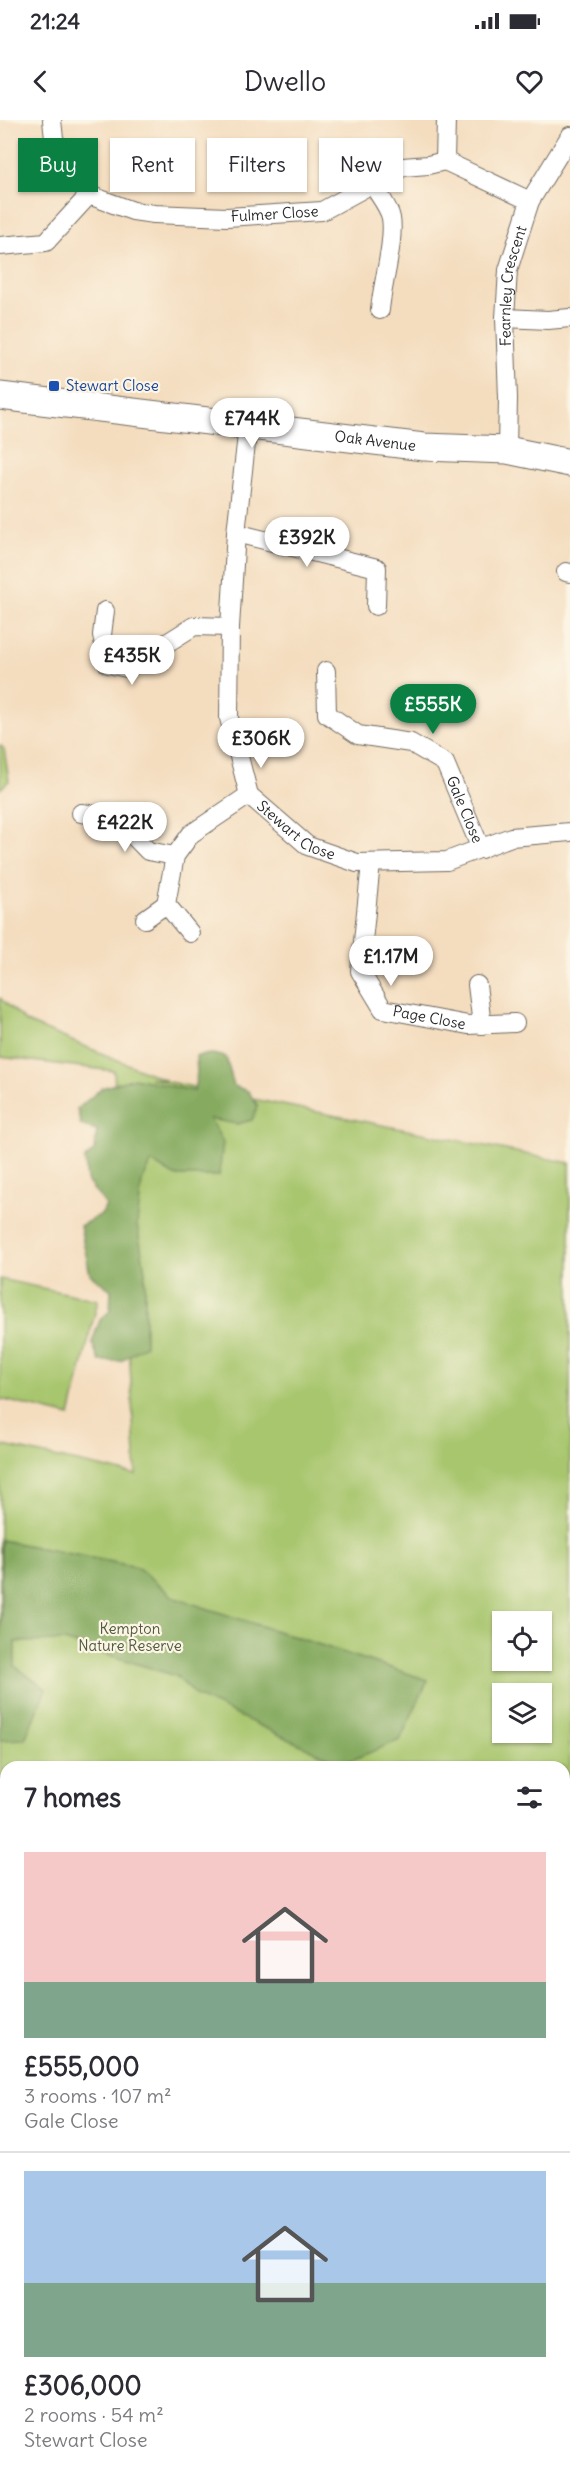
<!DOCTYPE html>
<html lang="en">
<head>
<meta charset="utf-8">
<style>
	body { margin:0; font-family:Delius,sans-serif; background:#f7f7f7; color:#2b2b33; height:100vh; display:flex; flex-direction:column; font-size:22px; white-space:nowrap }
	* { box-sizing:border-box; margin:0 }
	p { font-size:20px; color:#7c7c81 }
	.icon { flex:none; width:33px; height:33px; fill:none; stroke:currentColor; stroke-width:2; stroke-linecap:round; stroke-linejoin:round }
	.map { position:relative; flex:1; overflow:hidden }
	.details { position:absolute; left:0px; top:1641px; width:570px; height:720px; display:flex; flex-direction:column; background:#fff; border-radius:18px 18px 0 0; box-shadow:0 2px 4px #0004 }
	.details>* { flex:none }
	.top-card { position:absolute; left:18px; top:18px; width:534px; height:54px; display:flex; gap:12px }
	.controls { position:absolute; left:492px; top:1491px; display:grid; gap:12px }
	.controls a { display:grid; place-items:center; width:60px; height:60px; border-radius:0px; background:#fff; box-shadow:0 2px 4px #0004; font-size:30px }
	.price { position:absolute; translate:-50% -51px; padding:0 14px; border-radius:21px; background:#fff; color:#222; font-size:20px; line-height:39px; filter:drop-shadow(0 2px 3px #0008) }
	.price::after { content:''; position:absolute; left:50%; top:36px; width:18px; height:14px; margin-left:-9px; background:inherit; clip-path:polygon(0 0,100% 0,50% 100%) }
	.price.selected { background:#0b8043; color:#fff }
	ul { padding:0; list-style:none }
	li { display:grid; align-content:center; gap:12px; height:318px; padding:0 24px }
	li+li { border-top:2px solid #e1e1e2 }
	li span { display:grid; place-items:center; height:186px; border-radius:0px; color:#555 }
	li>.icon { margin-inline-start:auto }
	span .icon { width:108px; height:108px; fill:#fffc; stroke-width:1 }
	li b { font-size:26px }
	h2 { display:flex; justify-content:space-between; align-items:center; height:72px; padding:0 24px; font-size:26px }
	.tag { padding:0 21px; border-radius:0px; background:#fff; box-shadow:0 2px 4px #0004; font-size:21px; line-height:54px }
	.tag.selected { background:#0b8043; color:#fff }
	.status { display:flex; justify-content:space-between; align-items:center; height:42px; padding:0 30px; background:#fff; direction:ltr }
	.status svg { height:16px; fill:currentColor }
	header { display:flex; justify-content:space-between; align-items:center; height:78px; padding:0 24px; background:#fff; font-size:27px; font-weight:600 }
	.map>svg:first-child { display:block }
</style>
</head>
<body>
<div class="status"><b>21:24</b><svg viewBox="0 0 49 12"><path d="M0 12V9h3v3zM5 12V6h3v6zM10 12V3h3v9zM15 12V0h3v12zM26 1h20v11H26zM47 4h2v5h-2z"/></svg></div>
<header><svg class="icon" aria-label="back" viewBox="0 0 24 24"><path d="M15 5l-7 7 7 7"/></svg>Dwello<svg class="icon" aria-label="heart" viewBox="0 0 24 24"><path d="M12 20l-8-8c-3-5 5-10 8-4 3-6 11-1 8 4z"/></svg></header>
<div class="map">
<svg width="570" height="2361" viewBox="0 0 570 2361">
	<rect width="100%" height="100%" fill="#fcf5e5"/>
	<filter id="ink" filterUnits="userSpaceOnUse"><feTurbulence type="fractalNoise" baseFrequency=".0167" numOctaves="2"/><feDisplacementMap in="SourceGraphic" scale="12" xChannelSelector="R" yChannelSelector="G"/><feConvolveMatrix kernelMatrix="1 2 1 2 8 2 1 2 1" color-interpolation-filters="sRGB"/></filter>
	<filter id="wash" filterUnits="userSpaceOnUse"><feTurbulence type="fractalNoise" baseFrequency=".008" numOctaves="4" result="noise"/><feDisplacementMap in="SourceGraphic" scale="24" xChannelSelector="R" yChannelSelector="G"/><feGaussianBlur stdDeviation="1.35" result="paint"/><feColorMatrix in="noise" values="0 0 0 0 0 0 0 0 0 0 0 0 0 0 0 0 0 1.4 0 .05"/><feComposite in="paint" operator="in"/></filter>
	<g filter="url(#wash)">
		<rect width="100%" height="100%" fill="#f4ddbf"/>
		<path fill="#a8c66e" stroke="#6a784c" stroke-width="1.5" fill-rule="evenodd" d="M 0,625 L 4,629 L 9,661 L 0,669 Z
			M 0,878 L 26,902 L 166,960 L 149,958 L 570,1043 L 570,2361 L 0,2361 L 0,1325 L 136,1355 L 114,951 L 0,937 ZM 502,1502 L 542,1502 L 542,1540 L 502,1540 ZM 502,1574 L 542,1574 L 542,1612 L 502,1612 ZM 6,1647 L 564,1647 L 564,2355 L 6,2355 Z
			M 0,1159 L 98,1180 L 70,1296 L 0,1279 Z"/>
		<path fill="#86ab61" stroke="#586b46" stroke-width="1.5" d="M 212,934 L 226,937 L 234,966 L 248,971 L 258,986 L 252,1000 L 237,1004 L 210,999 L 223,1022 L 219,1056 L 174,1056 L 152,1042 L 142,1061 L 137,1104 L 145,1151 L 145,1225 L 121,1241 L 99,1241 L 92,1222 L 100,1200 L 110,1191 L 111,1170 L 90,1154 L 80,1106 L 102,1094 L 106,1085 L 87,1061 L 85,1039 L 94,1031 L 97,1010 L 81,1005 L 77,989 L 102,968 L 134,958 L 194,971 L 197,953 L 196,936 Z
			M 1,1420 L 137,1447 L 175,1478 L 428,1560 L 400,1620 L 342,1644 L 196,1576 L 176,1556 L 64,1521 L 15,1522 L 15,1546 L 46,1569 L 25,1619 L 0,1620 Z
			M 570,2168 L 570,2329 L 564,2334 L 564,2175 Z
			M 209,2355 L 538,2355 L 530,2361 L 200,2361 Z"/>
		<path fill="#85b7f1" stroke="#58718e" stroke-width="1.5" d="M 0,1727 L 6,1730 L 6,1898 L 0,1907 Z
			M 570,2036 L 570,2090 C 560,2072 565,2056 570,2036 Z"/>
		<g fill="none" stroke-linecap="round" stroke-linejoin="round">
			<path stroke="#85b7f1" stroke-width="7" d="M 0,2059 L 6,2061
				M 0,2140 L 6,2145
				M 29,2361 L 31,2355"/>
		</g>
	</g>
	<g filter="url(#ink)">
		<g fill="none" stroke-linecap="round" stroke-linejoin="round">
			<defs>
				<g id="street">
					<path id="s1" d="M 52,0 L 54,19 L 89,75 L 133,91 L 154,94 L 227,97 L 322,91 L 403,47 L 428,45 L 445,41 L 530,81"/>
					<path d="M 445,41 L 446,0"/>
					<path d="M 373,65 C 378,74 389,87 391,98 C 395,121 382,165 380,190"/>
					<path d="M 0,126 L 46,122 L 89,75"/>
					<path d="M 505,198 L 548,200 L 570,198"/>
					<path id="s2" d="M 248,306 L 236,413 L 230,507 L 229,598 L 249,675 L 308,726 L 357,743 L 447,741 L 511,717 L 570,712"/>
					<path id="s3" d="M 507,330 L 508,278 L 505,198 L 508,150 L 530,81 L 570,16"/>
					<path d="M 236,413 L 377,448 L 376,486"/>
					<path d="M 566,452 L 570,453"/>
					<path d="M 105,491 L 102,515 L 108,544 L 127,548 L 194,506 L 230,507"/>
					<path id="s4" d="M 326,551 L 327,594 L 358,615 L 411,623 L 445,643 L 481,729"/>
					<path d="M 81,693 L 115,697 L 148,731 L 175,736"/>
					<path id="s5" d="M 371,743 L 360,851 L 383,889 L 468,905 L 515,903"/>
					<path d="M 145,799 L 166,784"/>
					<path d="M 190,813 L 166,784 L 175,736 L 191,714 L 249,675"/>
					<path d="M 477,865 L 482,905"/>
				</g>
				<g id="secondary">
					<path id="s6" d="M 0,276 L 424,327 L 507,330 L 570,343"/>
				</g>
			</defs>
			<use href="#street" stroke="#71695f" stroke-width="20"/>
			<use href="#secondary" stroke="#71695f" stroke-width="29"/>
			<use href="#street" stroke="#fff" stroke-width="18"/>
			<use href="#secondary" stroke="#fff" stroke-width="27"/>
		</g>
	</g>
	<rect fill="#1a4fb4" stroke="#fcf5e5" stroke-width="2" x="48" y="260" width="12" height="12" rx="3"/>
	<g text-anchor="middle" stroke-width="4.5" stroke-linejoin="round" paint-order="stroke">
		<g font-size="15" fill="#2b2b2b" stroke="#fcf5e5">
			<text dy="5" stroke="none"><textPath href="#s1" startOffset="274">Fulmer Close</textPath></text>
			<text dy="5" stroke="none"><textPath href="#s3" startOffset="165">Fearnley Crescent</textPath></text>
			<text dy="5" stroke="none"><textPath href="#s6" startOffset="378">Oak Avenue</textPath></text>
			<text dy="5" stroke="none"><textPath href="#s4" startOffset="224">Gale Close</textPath></text>
			<text dy="5" stroke="none"><textPath href="#s2" startOffset="432">Stewart Close</textPath></text>
			<text dy="5" stroke="none"><textPath href="#s5" startOffset="200">Page Close</textPath></text>
		</g>
		<g font-size="15" fill="#164399" stroke="#fcf5e5" text-anchor="start">
			<text x="66" y="271">Stewart Close</text>
		</g>
		<g font-size="15" fill="#505a3f" stroke="#fcf5e5">
			<text x="130" y="1514">Kempton<tspan x="130" dy="17">Nature Reserve</tspan></text>
		</g>
	</g>
</svg>
<div class="controls">
<a><svg class="icon" aria-label="locate" viewBox="0 0 24 24"><circle cx="12" cy="12" r="6"/><path d="M12 2v4M12 18v4M2 12h4M18 12h4"/></svg></a>
<a><svg class="icon" aria-label="layers" viewBox="0 0 24 24"><path d="M12 4l9 5-9 5-9-5zM3 14l9 5 9-5"/></svg></a>
</div>
<b class="price" style="left:252px;top:329px">£744K</b>
<b class="price" style="left:307px;top:448px">£392K</b>
<b class="price" style="left:132px;top:566px">£435K</b>
<b class="price selected" style="left:433px;top:615px">£555K</b>
<b class="price" style="left:261px;top:649px">£306K</b>
<b class="price" style="left:125px;top:733px">£422K</b>
<b class="price" style="left:391px;top:867px">£1.17M</b>
<div class="top-card">
<a class="tag selected">Buy</a>
<a class="tag">Rent</a>
<a class="tag">Filters</a>
<a class="tag">New</a>
</div>
<section class="details">
<h2>7 homes<svg class="icon" aria-label="filters" viewBox="0 0 24 24"><path d="M4 7h16M4 17h16"/><circle cx="9" cy="7" r="2"/><circle cx="15" cy="17" r="2"/></svg></h2>
<ul>
<li><span style="background:linear-gradient(#f6c9c9 70%,#7fa58c 0)"><svg class="icon" aria-label="home" viewBox="0 0 24 24"><path d="M3 11l9-7 9 7M6 9v11h12V9"/></svg></span><div><b>£555,000</b><p>3 rooms · 107 m²</p><p>Gale Close</p></div></li>
<li><span style="background:linear-gradient(#a9c7e8 60%,#7fa58c 0)"><svg class="icon" aria-label="home" viewBox="0 0 24 24"><path d="M3 11l9-7 9 7M6 9v11h12V9"/></svg></span><div><b>£306,000</b><p>2 rooms · 54 m²</p><p>Stewart Close</p></div></li>
</ul>
</section>
</div>
</body>
</html>
